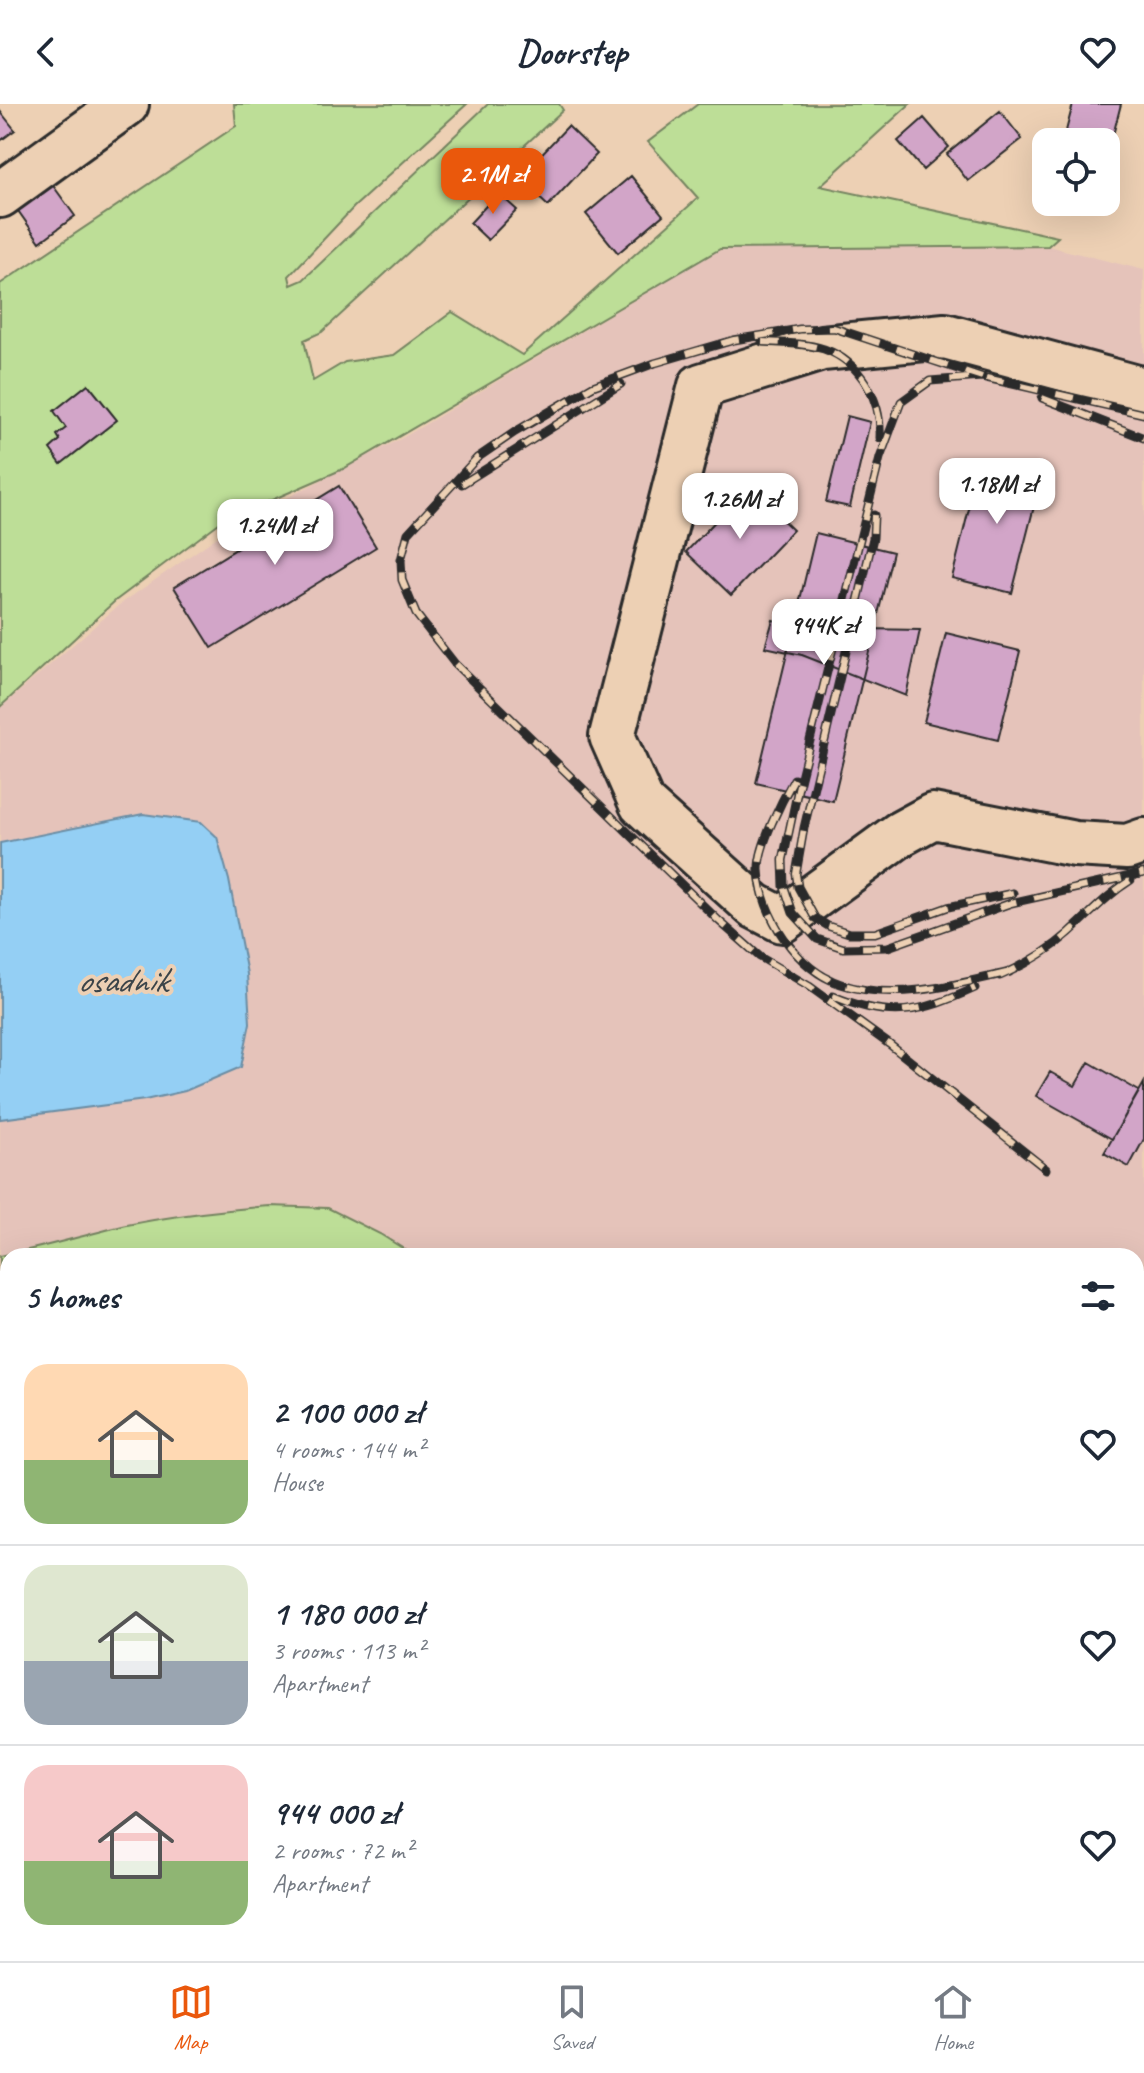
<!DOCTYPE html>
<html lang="en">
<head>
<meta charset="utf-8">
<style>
	body { margin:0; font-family:Caveat,sans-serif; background:#f6f6f7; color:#1f2937; height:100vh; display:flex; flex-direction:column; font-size:30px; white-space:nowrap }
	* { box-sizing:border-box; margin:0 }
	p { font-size:26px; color:#747a83 }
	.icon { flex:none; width:44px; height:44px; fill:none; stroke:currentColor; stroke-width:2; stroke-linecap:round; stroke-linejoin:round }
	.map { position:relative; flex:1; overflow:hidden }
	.sheet { position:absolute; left:0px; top:1144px; width:1144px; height:714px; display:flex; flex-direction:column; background:#fff; border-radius:24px 24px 0 0; box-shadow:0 8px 32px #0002 }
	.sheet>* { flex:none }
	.tools { position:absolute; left:1032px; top:24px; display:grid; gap:16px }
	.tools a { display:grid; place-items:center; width:88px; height:88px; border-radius:16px; background:#fff; box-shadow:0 8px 32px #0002; font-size:40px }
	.price { position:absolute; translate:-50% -68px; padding:0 18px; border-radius:16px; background:#fff; color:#222; font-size:26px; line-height:52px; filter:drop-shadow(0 2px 4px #0008) }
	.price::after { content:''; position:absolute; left:50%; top:48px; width:24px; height:18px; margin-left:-12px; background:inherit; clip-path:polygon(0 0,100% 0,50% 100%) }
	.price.current { background:#ea580c; color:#fff }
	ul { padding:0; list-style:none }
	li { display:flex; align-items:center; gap:24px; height:200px; padding:0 24px }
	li+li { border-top:2px solid #e0e1e3 }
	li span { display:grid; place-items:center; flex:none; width:224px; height:160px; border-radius:24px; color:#555 }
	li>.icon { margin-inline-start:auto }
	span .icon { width:96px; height:96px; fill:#fffc; stroke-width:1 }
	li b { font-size:34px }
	h2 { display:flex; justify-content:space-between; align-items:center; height:96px; padding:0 24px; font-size:34px }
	header { display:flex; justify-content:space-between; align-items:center; height:104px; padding:0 24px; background:#fff; font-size:36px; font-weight:800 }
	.dock { display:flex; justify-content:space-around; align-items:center; height:112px; border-top:2px solid #e0e1e3; background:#fff; font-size:22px; color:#747a83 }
	.dock a { display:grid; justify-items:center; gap:4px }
	.dock .current { color:#ea580c }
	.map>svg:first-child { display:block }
</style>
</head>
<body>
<header><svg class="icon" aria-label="back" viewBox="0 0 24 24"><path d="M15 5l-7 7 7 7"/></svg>Doorstep<svg class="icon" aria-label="heart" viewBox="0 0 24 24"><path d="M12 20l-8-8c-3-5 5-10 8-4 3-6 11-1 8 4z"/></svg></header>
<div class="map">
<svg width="1144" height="1857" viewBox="0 0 1144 1857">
	<rect width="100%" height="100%" fill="#edd0b4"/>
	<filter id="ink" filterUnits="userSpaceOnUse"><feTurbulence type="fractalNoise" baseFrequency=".0125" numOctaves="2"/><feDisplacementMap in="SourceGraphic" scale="16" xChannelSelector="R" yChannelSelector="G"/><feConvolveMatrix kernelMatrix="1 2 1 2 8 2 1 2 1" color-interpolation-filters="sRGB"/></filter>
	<g filter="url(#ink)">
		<path fill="#e5c3ba" d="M 1048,142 L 1144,166 L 1144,1857 L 798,1857 L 794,1850 L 1136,1850 L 1136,1152 L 8,1152 L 8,1577 L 0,1578 L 0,604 L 119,501 L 233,422 L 404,333 L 720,145 Z"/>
		<path fill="#bdde97" stroke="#748461" stroke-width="2" d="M 234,0 L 467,0 L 354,103 L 289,172 L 291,181 L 303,176 L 488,0 L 559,0 L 563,6 L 322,228 L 304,236 L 313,277 L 345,258 L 394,251 L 452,208 L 522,251 L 698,94 L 648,38 L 698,0 L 910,0 L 820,82 L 1058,133 L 1048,142 L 720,145 L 343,365 L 219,419 L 115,497 L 0,603 L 0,180 L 236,22 Z
			M 270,1102 L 328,1104 L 380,1130 L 415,1152 L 8,1152 L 8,1444 L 0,1442 L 0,1152 C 43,1144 84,1131 127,1121 C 174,1111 222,1106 270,1102 Z
			M 0,1729 L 8,1732 L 8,1850 L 710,1850 L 739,1857 L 0,1857 Z"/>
		<path fill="#94cff4" stroke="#6a8da4" stroke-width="2" d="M 143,710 L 201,718 L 217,733 L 229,776 L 247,870 L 250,919 L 241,963 L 185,987 L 145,996 L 0,1015 L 0,739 Z
			M 427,1850 L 559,1850 L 568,1857 L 418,1857 Z"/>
		<path fill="#d2a5c8" stroke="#2b2b2b" stroke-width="2" d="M 1073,0 L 1121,0 L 1111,39 L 1107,38 L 1106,43 L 1106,38 L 1096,38 L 1096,35 L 1066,27 Z
			M 0,7 L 15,26 L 0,37 Z
			M 1000,7 L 1022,35 L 968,77 L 947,50 Z
			M 924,14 L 949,43 L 923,66 L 898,37 Z
			M 568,22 L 597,50 L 548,102 L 532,87 L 529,63 Z
			M 631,72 L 663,111 L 618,149 L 586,110 Z
			M 49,76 L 75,112 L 40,138 L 14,101 Z
			M 498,89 L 517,106 L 488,136 L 470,119 Z
			M 88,280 L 117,316 L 61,360 L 50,345 L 60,336 L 57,331 L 66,324 L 54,307 Z
			M 847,312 L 870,318 L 850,403 L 826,398 Z
			M 981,356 L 1042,371 L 1012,489 L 952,474 Z
			M 339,382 L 376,443 L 212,544 L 174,483 Z
			M 748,383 L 793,426 L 731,491 L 686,448 Z
			M 816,429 L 893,448 L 833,697 L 756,679 Z
			M 773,516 L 808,524 L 920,526 L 906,592 L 802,551 L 765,543 Z
			M 946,529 L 1020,547 L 998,636 L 924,618 Z
			M 1089,958 L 1139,987 L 1112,1035 L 1036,992 L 1050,968 L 1075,982 Z
			M 1144,979 L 1144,1035 L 1129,1063 L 1104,1049 Z"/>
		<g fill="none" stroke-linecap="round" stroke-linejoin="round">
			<defs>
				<path id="minor" d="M 0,91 L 126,0
					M 1144,286 L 945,232 L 822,244 L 701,282 L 612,632 L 642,700 L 755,802 L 782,816 L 900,730 L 933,712 L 1075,740 L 1127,743 L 1144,737
					M 1136,1218 L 1144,1209
					M 0,1466 L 8,1467"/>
			</defs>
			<use href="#minor" stroke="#2b2b2b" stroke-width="50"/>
			<use href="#minor" stroke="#edd0b4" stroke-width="44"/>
			<defs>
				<path id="rail" d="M 762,238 C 782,239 805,239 824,245 C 861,258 882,297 880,334
					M 982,273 L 834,224 L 800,225 L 734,236 L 655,259 L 593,282 L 515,328 L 477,354 L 408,429 L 401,456 L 402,476 L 416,510 L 455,560 L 718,816 L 760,853 L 809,882 L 889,940 L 1046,1065
					M 1042,294 L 1144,334
					M 1144,310 L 982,273 L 930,277 L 901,298 L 880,354 L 798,685 L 783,756 L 784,782 L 793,809 L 817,835 L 843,844 L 888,843 L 1011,799 L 1144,769
					M 462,380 L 621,280
					M 874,411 L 873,434 L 804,724 L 796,770 L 798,783 L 815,814 L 828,822 L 849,829 L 875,829 L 948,803 L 1013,789
					M 794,675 C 782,696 758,743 759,766 C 761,811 797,866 841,880 C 894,898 959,880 1010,868
					M 1000,872 C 1025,861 1049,847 1069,829 C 1090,810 1107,791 1131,776
					M 833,892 C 891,916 920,909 975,884"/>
			</defs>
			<use href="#rail" stroke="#2b2b2b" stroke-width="9"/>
			<use href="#rail" stroke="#edd0b4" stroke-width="6" stroke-dasharray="18" stroke-linecap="butt"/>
		</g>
	</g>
	<g text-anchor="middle" stroke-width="8" stroke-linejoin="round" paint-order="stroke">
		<g font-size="36" font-style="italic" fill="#3b4449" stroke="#edd0b4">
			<text x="122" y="888">osadnik</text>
		</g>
	</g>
</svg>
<div class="tools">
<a><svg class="icon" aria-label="locate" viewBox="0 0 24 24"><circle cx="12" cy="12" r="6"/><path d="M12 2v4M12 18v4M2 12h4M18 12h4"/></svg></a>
</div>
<b class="price current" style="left:493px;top:112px">2.1M zł</b>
<b class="price" style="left:997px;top:422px">1.18M zł</b>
<b class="price" style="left:740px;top:437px">1.26M zł</b>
<b class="price" style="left:275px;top:463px">1.24M zł</b>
<b class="price" style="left:824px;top:563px">944K zł</b>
<section class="sheet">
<h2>5 homes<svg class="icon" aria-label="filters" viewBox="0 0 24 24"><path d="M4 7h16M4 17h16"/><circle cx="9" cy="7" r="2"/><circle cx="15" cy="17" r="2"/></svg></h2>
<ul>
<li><span style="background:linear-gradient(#ffd9b3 60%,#8fb573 0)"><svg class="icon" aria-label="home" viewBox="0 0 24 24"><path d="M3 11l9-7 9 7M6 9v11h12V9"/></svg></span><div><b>2 100 000 zł</b><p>4 rooms · 144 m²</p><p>House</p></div><svg class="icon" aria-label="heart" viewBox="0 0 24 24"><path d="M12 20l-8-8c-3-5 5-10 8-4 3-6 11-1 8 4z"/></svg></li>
<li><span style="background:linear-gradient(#dfe7d0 60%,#9aa5b1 0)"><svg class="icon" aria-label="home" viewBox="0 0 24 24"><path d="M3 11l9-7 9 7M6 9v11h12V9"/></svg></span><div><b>1 180 000 zł</b><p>3 rooms · 113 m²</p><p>Apartment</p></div><svg class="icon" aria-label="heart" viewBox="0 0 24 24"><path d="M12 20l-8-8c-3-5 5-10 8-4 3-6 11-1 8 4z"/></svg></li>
<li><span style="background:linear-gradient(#f6c9c9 60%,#8fb573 0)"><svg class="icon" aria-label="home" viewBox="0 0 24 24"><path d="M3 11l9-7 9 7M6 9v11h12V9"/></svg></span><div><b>944 000 zł</b><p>2 rooms · 72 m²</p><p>Apartment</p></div><svg class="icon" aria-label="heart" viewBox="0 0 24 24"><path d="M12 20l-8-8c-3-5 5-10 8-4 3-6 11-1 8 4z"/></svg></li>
</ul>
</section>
</div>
<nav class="dock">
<a class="current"><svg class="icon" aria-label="map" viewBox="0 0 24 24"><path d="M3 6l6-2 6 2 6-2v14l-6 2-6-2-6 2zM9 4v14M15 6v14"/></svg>Map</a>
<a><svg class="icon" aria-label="saved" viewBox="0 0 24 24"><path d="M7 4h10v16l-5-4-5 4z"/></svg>Saved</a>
<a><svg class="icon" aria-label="home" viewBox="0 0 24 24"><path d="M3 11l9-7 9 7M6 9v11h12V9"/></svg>Home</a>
</nav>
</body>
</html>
